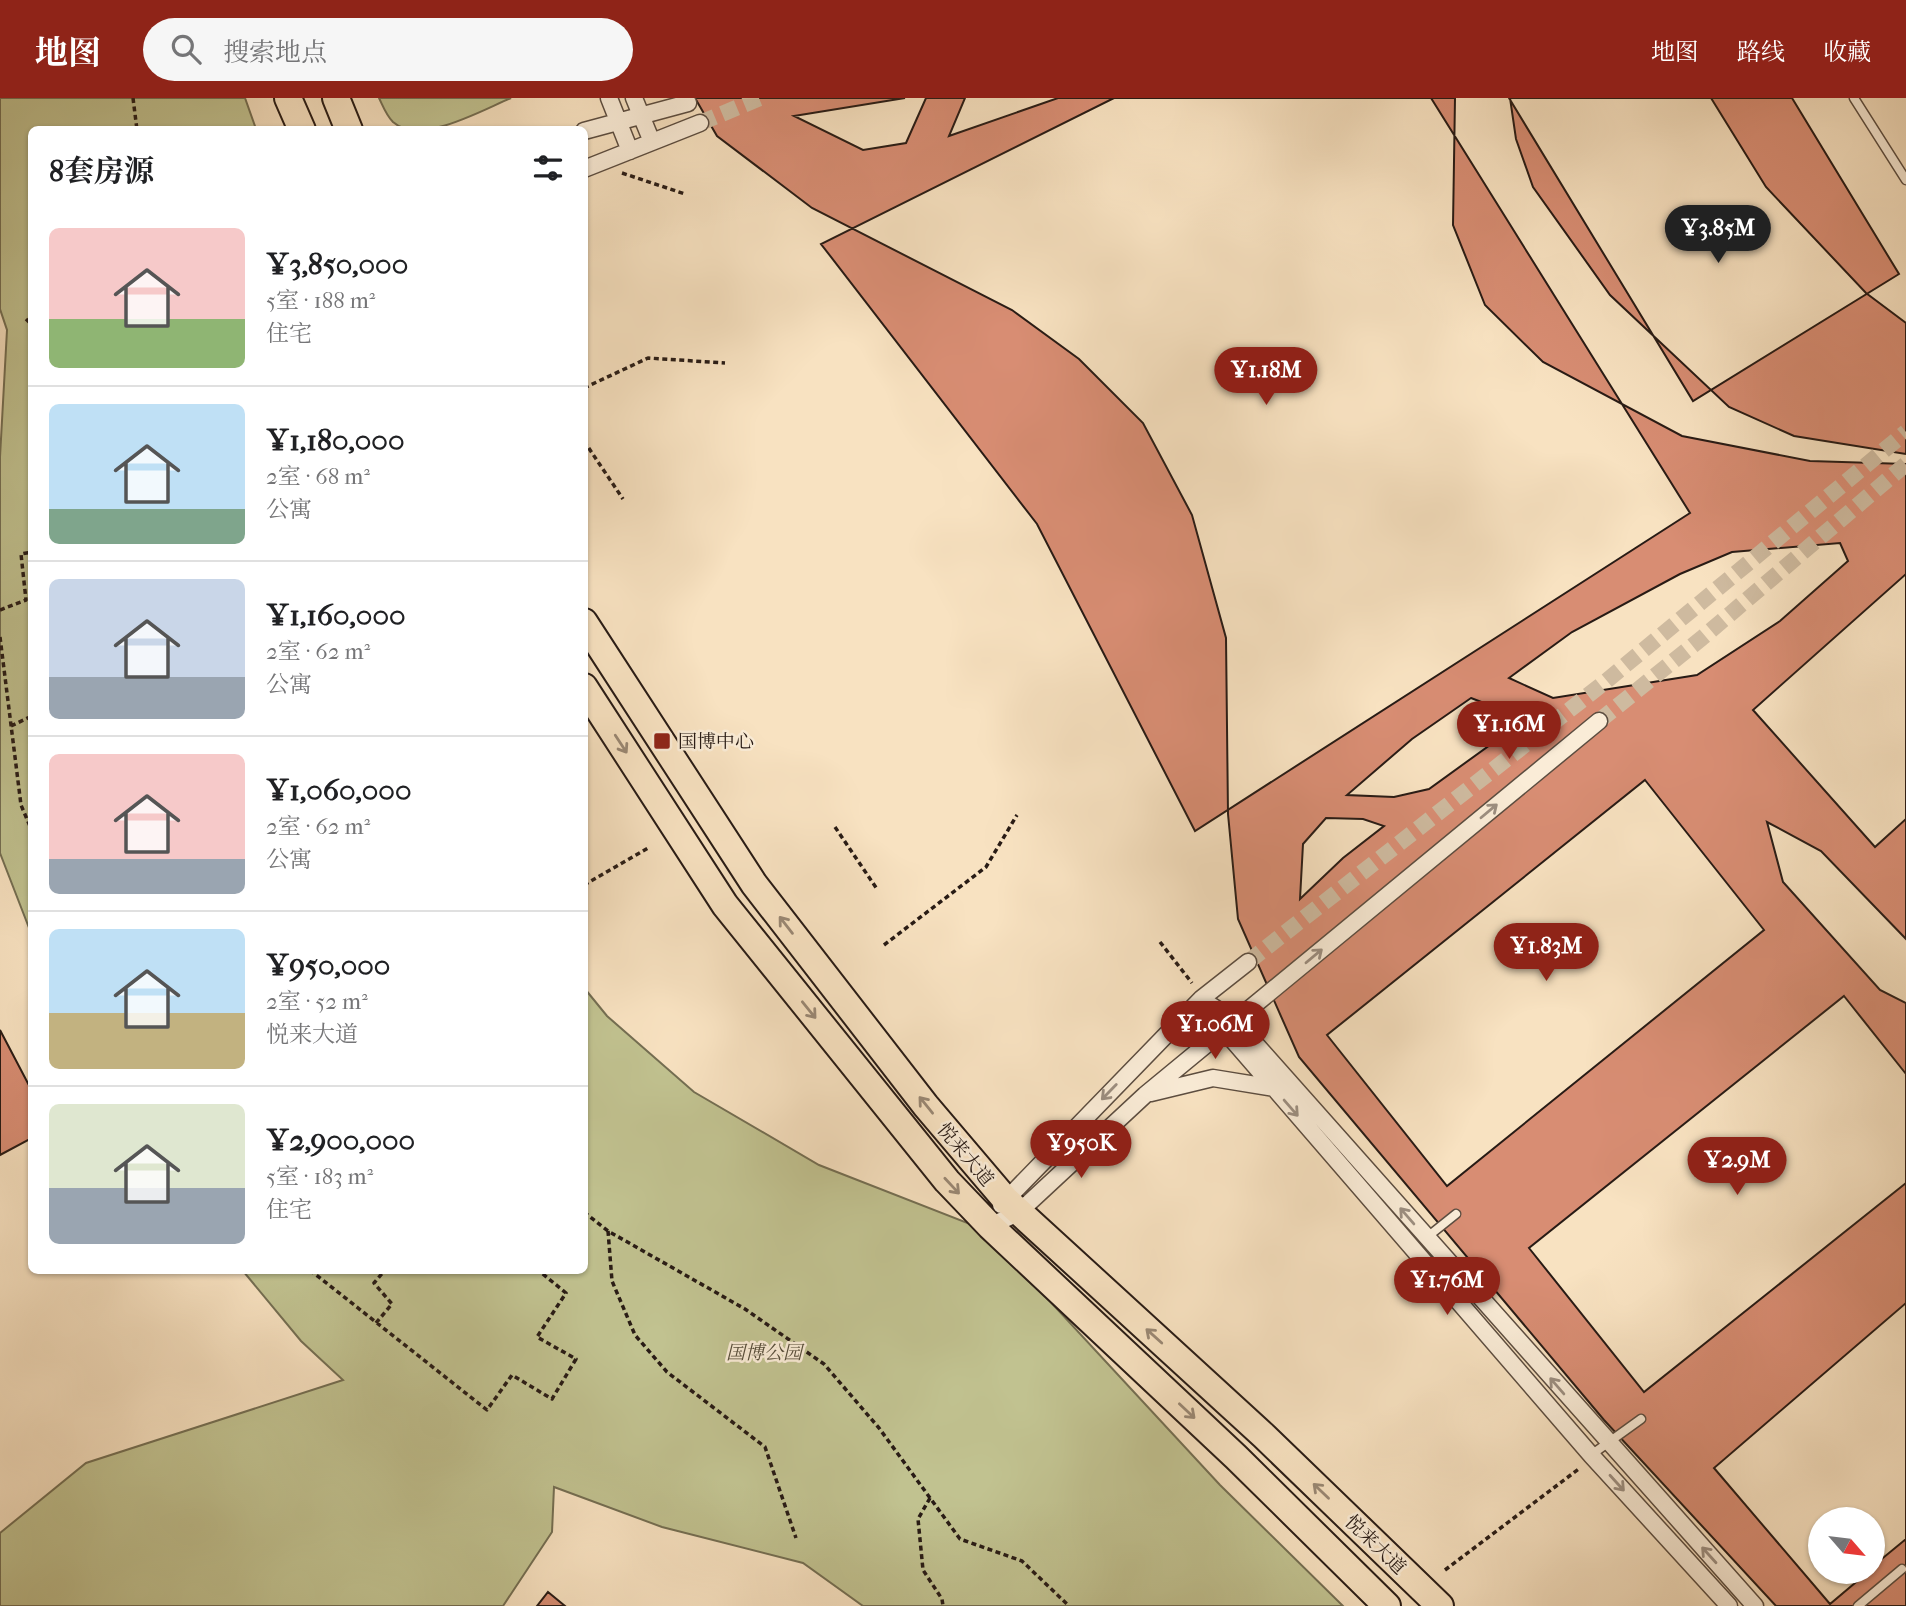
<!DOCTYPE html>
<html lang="zh">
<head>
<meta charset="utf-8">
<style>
	body { margin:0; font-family:"IM FELL French Canon","Noto Serif SC",serif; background:#f6f6f6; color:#202124; height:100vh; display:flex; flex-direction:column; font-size:26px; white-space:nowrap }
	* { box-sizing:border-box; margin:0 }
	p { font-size:23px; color:#757577 }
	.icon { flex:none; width:38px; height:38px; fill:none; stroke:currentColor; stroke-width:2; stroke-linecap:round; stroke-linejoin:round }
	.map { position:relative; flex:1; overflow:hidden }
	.sheet { position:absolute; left:28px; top:28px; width:560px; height:1148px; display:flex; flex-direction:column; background:#fff; border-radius:10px; box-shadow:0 2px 5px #0004 }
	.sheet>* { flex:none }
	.needle { width:46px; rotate:118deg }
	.tools { position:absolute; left:1808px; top:1409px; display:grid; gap:14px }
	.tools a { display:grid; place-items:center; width:77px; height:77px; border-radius:50%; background:#fff; box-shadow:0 2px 5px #0004; font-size:35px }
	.price { position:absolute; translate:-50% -60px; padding:0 16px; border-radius:24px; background:#8f2418; color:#fff; font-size:23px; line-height:46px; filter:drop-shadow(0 2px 4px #0008) }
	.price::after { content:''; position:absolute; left:50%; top:42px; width:21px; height:16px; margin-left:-10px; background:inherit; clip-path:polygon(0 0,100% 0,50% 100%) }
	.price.current { background:#222; color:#fff }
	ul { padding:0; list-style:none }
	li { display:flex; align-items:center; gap:21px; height:175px; padding:0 21px }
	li+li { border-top:2px solid #e0e0e0 }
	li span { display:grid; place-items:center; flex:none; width:196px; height:140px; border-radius:10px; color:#555 }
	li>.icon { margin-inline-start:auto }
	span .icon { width:84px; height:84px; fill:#fffc; stroke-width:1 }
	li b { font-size:30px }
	h2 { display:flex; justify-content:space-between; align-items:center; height:84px; padding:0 21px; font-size:30px }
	header { display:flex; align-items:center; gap:42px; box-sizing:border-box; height:98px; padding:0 35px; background:#8f2418; color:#fff }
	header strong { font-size:33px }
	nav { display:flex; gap:38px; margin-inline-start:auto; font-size:24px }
	.search { width:490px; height:63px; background:#f6f6f6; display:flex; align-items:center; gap:18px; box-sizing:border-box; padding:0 24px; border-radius:38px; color:#757577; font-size:26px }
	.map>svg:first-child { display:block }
</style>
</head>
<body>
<header>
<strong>地图</strong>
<div class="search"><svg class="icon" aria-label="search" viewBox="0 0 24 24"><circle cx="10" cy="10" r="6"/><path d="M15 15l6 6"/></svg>搜索地点</div>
<nav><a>地图</a><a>路线</a><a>收藏</a></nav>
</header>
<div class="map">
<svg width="1906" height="1508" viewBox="0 0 1906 1508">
	<rect width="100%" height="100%" fill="#f8e2c1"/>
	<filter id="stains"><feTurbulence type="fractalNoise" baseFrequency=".00286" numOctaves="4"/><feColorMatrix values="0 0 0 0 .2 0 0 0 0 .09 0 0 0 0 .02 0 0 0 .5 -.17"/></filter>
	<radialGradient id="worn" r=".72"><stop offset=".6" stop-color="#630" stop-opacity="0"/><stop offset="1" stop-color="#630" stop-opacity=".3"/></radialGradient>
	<path fill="#c1c290" stroke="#746e52" stroke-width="2" d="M 0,0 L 245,0 L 256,31 L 32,32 L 31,835 L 0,755 L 0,359 L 7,232 L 0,211 Z
		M 379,0 L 511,0 C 482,12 420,48 393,24 C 386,17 383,8 379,0 Z
		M 585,891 L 607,918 L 694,994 L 819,1067 L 983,1131 L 1220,1387 L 1343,1508 L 863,1508 L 803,1465 L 662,1429 L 554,1389 L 552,1434 L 503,1508 L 0,1508 L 0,1435 L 86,1365 L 343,1282 L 301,1243 L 243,1173 L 584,1172 Z"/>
	<path fill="#d88d73" stroke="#281b15" stroke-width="2" fill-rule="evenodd" d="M 695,0 L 905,0 L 794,18 L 863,52 L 906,45 L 926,0 L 965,0 L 949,38 L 1058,0 L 1455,0 L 1453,127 L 1485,207 L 1543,264 L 1682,338 L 1810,363 L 1906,366 L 1906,841 L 1821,753 L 1767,724 L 1783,784 L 1880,892 L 1906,905 L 1906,1508 L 1776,1508 L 1604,1322 L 1299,959 L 1238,821 L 1228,716 L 1226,540 L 1192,417 L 1143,325 L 1079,261 L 1012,212 L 812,110 L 717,38 ZM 1840,445 L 1848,463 L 1780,523 L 1697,577 L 1553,600 L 1509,580 L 1572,534 L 1680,476 L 1732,454 ZM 1471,600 L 1526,621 L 1429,691 L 1394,699 L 1347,697 L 1412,641 ZM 1326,720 L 1363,721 L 1384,728 L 1343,760 L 1300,801 L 1303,746 ZM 1820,1421 L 1872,1421 L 1872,1474 L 1820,1474 Z
		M 1114,0 L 1431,0 L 1690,415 L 1195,733 L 1037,426 L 821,146 Z
		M 1509,0 L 1792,0 L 1899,176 L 1693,303 Z
		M 1510,0 L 1711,0 L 1766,89 L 1866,195 L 1906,225 L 1906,356 L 1794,338 L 1729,309 L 1610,197 L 1533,89 L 1516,41 Z
		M 1906,476 L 1906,721 L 1875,749 L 1753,612 Z
		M 1645,682 L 1764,832 L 1447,1088 L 1327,937 Z
		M 1844,898 L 1906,976 L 1906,1085 L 1644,1294 L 1529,1150 Z
		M 0,932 L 32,993 L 32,1040 L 0,1057 Z
		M 1906,1205 L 1906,1441 L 1872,1469 L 1872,1421 L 1820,1421 L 1820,1474 L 1868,1474 L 1830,1506 L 1714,1370 Z
		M 548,1494 L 565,1508 L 537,1508 Z"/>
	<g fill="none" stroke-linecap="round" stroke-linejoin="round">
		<path stroke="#ceba9f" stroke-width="16" stroke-dasharray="16 8" stroke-linecap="butt" d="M 700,25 L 760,0
			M 1599,623 L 1702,540 L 1906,366
			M 1248,864 L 1605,584 L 1906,334"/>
		<defs>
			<path id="lane" d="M 1854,0 L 1906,82
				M 1426,1140 L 1456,1116
				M 1591,1357 L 1641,1321
				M 1858,1508 L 1902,1471"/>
			<path id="street" d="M 609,0 L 630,53
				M 634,0 L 652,44
				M 584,33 L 688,5
				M 584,71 L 700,25
				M 1201,901 L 1235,923 L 1755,1508
				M 1209,911 L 1224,932 L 1591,1357 L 1729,1508
				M 1151,995 L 1213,980 L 1274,990
				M 1001,1107 L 1201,901 L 1248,864
				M 990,1128 L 1018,1115 L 1145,997 L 1599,623"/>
			<path id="primary" d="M 288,0 L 302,32
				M 336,0 L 349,32
				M 584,524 L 754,786 L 926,1008 L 1005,1101 L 1264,1338 L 1440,1508
				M 584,589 L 725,807 L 947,1083 L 990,1128 L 1236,1359 L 1387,1508"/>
		</defs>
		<use href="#lane" stroke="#5c4d40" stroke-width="11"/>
		<use href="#street" stroke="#5c4d40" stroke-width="19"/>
		<use href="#primary" stroke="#281b15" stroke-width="30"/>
		<path stroke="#281b15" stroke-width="3.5" stroke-dasharray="5 3.5" stroke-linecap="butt" d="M 133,0 L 137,32
			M 622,75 L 685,96
			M 26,221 L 32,227
			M 584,290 L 648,260 L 725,265
			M 584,343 L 623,401
			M 0,512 L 26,502 L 21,456 L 32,454
			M 0,539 L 21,707 L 32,733
			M 11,628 L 32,618
			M 835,729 L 877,791
			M 584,787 L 650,749
			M 1160,844 L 1192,885
			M 884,847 L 986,769 L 1017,717
			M 584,1114 L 608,1133 L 745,1211 L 824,1266 L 879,1330 L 960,1441 L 1022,1463 L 1069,1508
			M 608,1133 L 612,1183 L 635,1237 L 667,1274 L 765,1349 L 796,1440
			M 310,1172 L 487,1312 L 512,1277 L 552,1301 L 576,1261 L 537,1239 L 566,1195 L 538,1172
			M 376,1225 L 392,1206 L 374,1185 L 385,1172
			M 930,1400 L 918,1421 L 923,1472 L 942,1501 L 943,1508
			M 1445,1472 L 1580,1370"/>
		<use href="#lane" stroke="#faecd7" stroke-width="8"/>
		<use href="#street" stroke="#faecd7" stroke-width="16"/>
		<use href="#primary" stroke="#f8e2c1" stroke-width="26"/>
	</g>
	<defs><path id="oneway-shaft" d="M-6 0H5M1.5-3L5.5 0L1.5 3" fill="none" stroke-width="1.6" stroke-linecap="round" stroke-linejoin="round" transform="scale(1.75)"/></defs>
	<g stroke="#9a8874">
		<use href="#oneway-shaft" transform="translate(621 646) rotate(57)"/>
		<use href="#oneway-shaft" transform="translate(786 827) rotate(-128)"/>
		<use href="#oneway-shaft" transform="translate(809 912) rotate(51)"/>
		<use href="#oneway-shaft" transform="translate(926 1007) rotate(-129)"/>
		<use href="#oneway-shaft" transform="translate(952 1088) rotate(47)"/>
		<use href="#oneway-shaft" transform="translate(1154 1238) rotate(-138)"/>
		<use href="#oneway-shaft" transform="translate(1187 1313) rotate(43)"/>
		<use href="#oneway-shaft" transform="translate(1321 1393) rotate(-136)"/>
	</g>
	<g stroke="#9c8e80">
		<use href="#oneway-shaft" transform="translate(1489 713) rotate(-40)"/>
		<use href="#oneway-shaft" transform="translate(1314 858) rotate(-40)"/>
		<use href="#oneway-shaft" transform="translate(1109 994) rotate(134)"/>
		<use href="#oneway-shaft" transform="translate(1291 1010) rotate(49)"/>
		<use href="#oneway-shaft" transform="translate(1407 1118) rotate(-131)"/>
		<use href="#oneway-shaft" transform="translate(1557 1288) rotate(-131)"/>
		<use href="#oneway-shaft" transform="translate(1617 1385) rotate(48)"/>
		<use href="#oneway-shaft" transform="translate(1709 1457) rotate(-132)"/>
	</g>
	<rect fill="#8f2418" stroke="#faecd7" stroke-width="2.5" x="653" y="634" width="18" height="18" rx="3.5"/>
	<g text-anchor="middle" stroke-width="5" stroke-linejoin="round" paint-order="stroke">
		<g font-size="19" fill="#281b15" stroke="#faecd7" text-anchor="start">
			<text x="678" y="650">国博中心</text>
		</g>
		<g font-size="19" fill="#281b15" stroke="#faecd7">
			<text transform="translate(966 1056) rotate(50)" y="7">悦来大道</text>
			<text transform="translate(1376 1446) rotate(44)" y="7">悦来大道</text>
		</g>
		<g font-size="19" font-style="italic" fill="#564d3a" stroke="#faecd7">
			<text x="764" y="1261">国博公园</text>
		</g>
	</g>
	<rect width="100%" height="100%" filter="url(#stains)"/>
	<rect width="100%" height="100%" fill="url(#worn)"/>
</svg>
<div class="tools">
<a><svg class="needle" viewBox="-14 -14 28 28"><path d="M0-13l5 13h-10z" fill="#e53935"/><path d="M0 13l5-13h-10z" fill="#757577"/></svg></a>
</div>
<b class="price current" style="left:1718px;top:167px">¥3.85M</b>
<b class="price" style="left:1266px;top:309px">¥1.18M</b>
<b class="price" style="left:1509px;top:663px">¥1.16M</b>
<b class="price" style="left:1546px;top:885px">¥1.83M</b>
<b class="price" style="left:1215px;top:963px">¥1.06M</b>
<b class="price" style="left:1081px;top:1082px">¥950K</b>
<b class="price" style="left:1737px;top:1099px">¥2.9M</b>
<b class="price" style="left:1447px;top:1219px">¥1.76M</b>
<section class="sheet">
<h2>8套房源<svg class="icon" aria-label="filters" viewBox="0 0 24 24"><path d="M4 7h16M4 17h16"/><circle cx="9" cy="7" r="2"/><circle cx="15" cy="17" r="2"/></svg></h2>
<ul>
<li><span style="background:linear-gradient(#f6c9c9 65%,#8fb573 0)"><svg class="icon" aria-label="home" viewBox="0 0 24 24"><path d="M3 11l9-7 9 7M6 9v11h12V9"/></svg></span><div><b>¥3,850,000</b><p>5室 · 188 m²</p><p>住宅</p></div></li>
<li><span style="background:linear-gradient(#bfe0f5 75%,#7fa58c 0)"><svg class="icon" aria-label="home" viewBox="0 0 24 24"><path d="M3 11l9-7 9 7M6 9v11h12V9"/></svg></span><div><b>¥1,180,000</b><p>2室 · 68 m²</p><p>公寓</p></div></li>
<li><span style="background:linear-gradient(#c9d6e8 70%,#9aa5b1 0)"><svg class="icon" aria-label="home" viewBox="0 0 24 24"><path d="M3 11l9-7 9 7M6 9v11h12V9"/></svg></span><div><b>¥1,160,000</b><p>2室 · 62 m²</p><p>公寓</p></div></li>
<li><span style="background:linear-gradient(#f6c9c9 75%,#9aa5b1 0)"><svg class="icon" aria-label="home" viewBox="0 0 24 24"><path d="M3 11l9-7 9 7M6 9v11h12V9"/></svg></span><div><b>¥1,060,000</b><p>2室 · 62 m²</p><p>公寓</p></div></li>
<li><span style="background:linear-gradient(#bfe0f5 60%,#c2b280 0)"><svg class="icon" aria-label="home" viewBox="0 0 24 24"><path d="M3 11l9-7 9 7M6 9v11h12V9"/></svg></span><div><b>¥950,000</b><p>2室 · 52 m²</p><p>悦来大道</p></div></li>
<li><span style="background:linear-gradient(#dfe7d0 60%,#9aa5b1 0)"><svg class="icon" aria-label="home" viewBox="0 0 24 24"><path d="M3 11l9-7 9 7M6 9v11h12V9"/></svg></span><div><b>¥2,900,000</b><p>5室 · 183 m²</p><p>住宅</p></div></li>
</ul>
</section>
</div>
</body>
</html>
